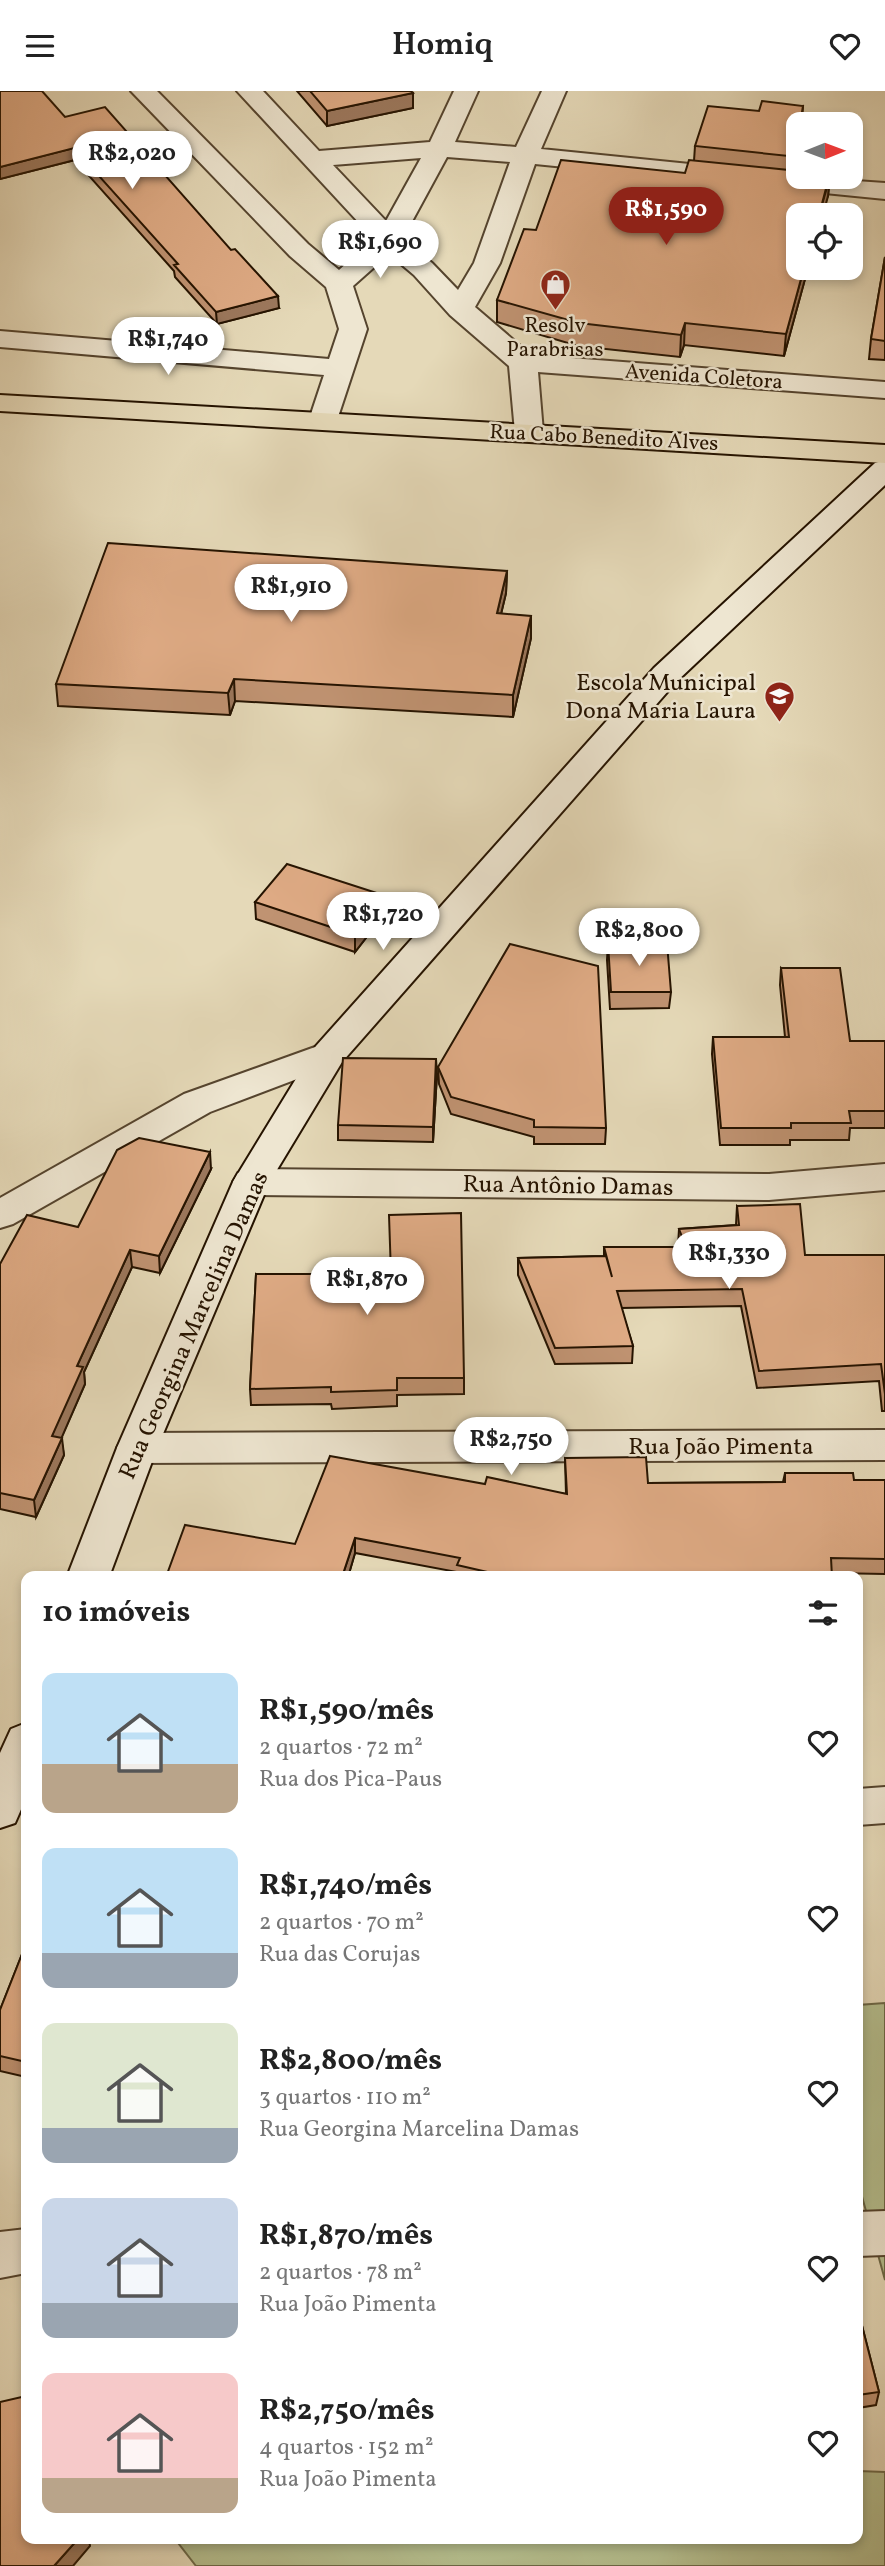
<!DOCTYPE html>
<html lang="pt">
<head>
<meta charset="utf-8">
<style>
	body { margin:0; font-family:Vollkorn,serif; background:#f2f2f2; color:#222; height:100vh; display:flex; flex-direction:column; font-size:26px; white-space:nowrap }
	* { box-sizing:border-box; margin:0 }
	p { font-size:23px; color:#767676 }
	.icon { flex:none; width:38px; height:38px; fill:none; stroke:currentColor; stroke-width:2; stroke-linecap:round; stroke-linejoin:round }
	.map { position:relative; flex:1; overflow:hidden }
	.details { position:absolute; left:21px; top:1480px; width:842px; height:973px; display:flex; flex-direction:column; background:#fff; border-radius:14px; box-shadow:0 4px 10px #0003 }
	.details>* { flex:none }
	.needle { width:46px; rotate:89deg }
	.controls { position:absolute; left:786px; top:21px; display:grid; gap:14px }
	.controls a { display:grid; place-items:center; width:77px; height:77px; border-radius:14px; background:#fff; box-shadow:0 4px 10px #0003; font-size:35px }
	.price { position:absolute; translate:-50% -60px; padding:0 16px; border-radius:24px; background:#fff; color:#222; font-size:23px; line-height:46px; filter:drop-shadow(0 2px 4px #0008) }
	.price::after { content:''; position:absolute; left:50%; top:42px; width:21px; height:16px; margin-left:-10px; background:inherit; clip-path:polygon(0 0,100% 0,50% 100%) }
	.price.current { background:#8f2418; color:#fff }
	ul { padding:0; list-style:none }
	li { display:flex; align-items:center; gap:21px; height:175px; padding:0 21px }
	li span { display:grid; place-items:center; flex:none; width:196px; height:140px; border-radius:14px; color:#555 }
	li>.icon { margin-inline-start:auto }
	span .icon { width:84px; height:84px; fill:#fffc; stroke-width:1 }
	li b { font-size:30px }
	h2 { display:flex; justify-content:space-between; align-items:center; height:84px; padding:0 21px; font-size:30px }
	header { display:flex; justify-content:space-between; align-items:center; height:91px; padding:0 21px; background:#fff; font-size:32px; font-weight:600 }
	.map>svg:first-child { display:block }
</style>
</head>
<body>
<header><svg class="icon" aria-label="menu" viewBox="0 0 24 24"><path d="M4 6h16M4 12h16M4 18h16"/></svg>Homiq<svg class="icon" aria-label="heart" viewBox="0 0 24 24"><path d="M12 20l-8-8c-3-5 5-10 8-4 3-6 11-1 8 4z"/></svg></header>
<div class="map">
<svg width="885" height="2475" viewBox="0 0 885 2475">
	<rect width="100%" height="100%" fill="#e5d9b8"/>
	<filter id="stains"><feTurbulence type="fractalNoise" baseFrequency=".00286" numOctaves="4"/><feColorMatrix values="0 0 0 0 .2 0 0 0 0 .09 0 0 0 0 .02 0 0 0 .5 -.17"/></filter>
	<radialGradient id="worn" r=".72"><stop offset=".6" stop-color="#630" stop-opacity="0"/><stop offset="1" stop-color="#630" stop-opacity=".3"/></radialGradient>
	<path fill="#b5bf8f" stroke="#6d6948" stroke-width="2" d="M 885,1912 L 885,2189 L 858,2091 L 858,1914 Z
		M 858,2380 L 885,2381 L 885,2475 L 196,2475 L 175,2448 L 858,2448 Z"/>
	<g fill="none" stroke-linecap="round" stroke-linejoin="round">
		<defs>
			<path id="street" d="M 131,0 L 157,0 L 308,153 L 339,179 L 374,148 L 237,0 L 263,0 L 319,60 L 430,51 L 454,0 L 478,0 L 455,51 L 516,56 L 542,0 L 566,0 L 541,58 L 798,84 L 798,86 L 885,92 L 885,108 L 535,73 L 500,172 L 475,216 L 531,264 L 885,291 L 885,307 L 538,281 L 543,341 L 539,347 L 529,350 L 519,347 L 515,341 L 509,275 L 450,224 L 414,184 L 389,163 L 353,195 L 367,238 L 337,329 L 333,335 L 323,338 L 313,335 L 309,329 L 324,284 L 0,256 L 0,240 L 329,268 L 339,238 L 326,196 L 290,165 ZM 447,66 L 510,71 L 474,172 L 458,199 L 432,172 L 403,147 ZM 421,67 L 386,130 L 333,74 Z
				M 329,951 L 342,955 L 347,963 L 342,971 L 210,1021 L 13,1133 L 0,1137 L 0,1107 L 184,1003 Z
				M 885,1073 L 885,1099 L 769,1109 L 251,1104 L 238,1100 L 233,1091 L 238,1082 L 251,1078 L 769,1083 Z
				M 885,1339 L 885,1369 L 137,1372 L 123,1368 L 117,1357 L 123,1346 L 137,1342 Z
				M 885,1696 L 885,1732 L 858,1734 L 858,1698 Z
				M 885,2120 L 885,2164 L 858,2165 L 858,2121 Z
				M 26,2138 L 26,2182 L 0,2187 L 0,2141 Z"/>
			<path id="secondary" d="M 885,369 L 885,394 L 676,591 L 342,971 L 269,1092 L 157,1357 L 109,1486 L 67,1486 L 117,1357 L 233,1091 L 316,955 L 654,577 L 875,372 Z
				M 26,1632 L 26,1707 L 15,1732 L 0,1737 L 0,1662 L 11,1638 Z"/>
			<path id="primary" d="M 0,304 L 885,354 L 885,372 L 0,320 Z"/>
		</defs>
		<use href="#street" stroke="#55442e" stroke-width="4"/>
		<use href="#secondary" stroke="#251300" stroke-width="4"/>
		<use href="#primary" stroke="#251300" stroke-width="4"/>
		<use href="#street" fill="#eee6d1" fill-rule="evenodd"/>
		<use href="#secondary" fill="#eee6d1" fill-rule="evenodd"/>
		<use href="#primary" fill="#e5d9b8" fill-rule="evenodd"/>
	</g>
	<path fill="#c09372" stroke="#251300" stroke-width="2" d="M 0,0 L 65,26 L 279,217 L 217,233 L 175,186 L 174,180 L 75,69 L 0,88 Z
		M 297,0 L 411,0 L 413,17 L 327,35 Z
		M 803,15 L 802,33 L 798,33 L 798,86 L 830,86 L 828,105 L 798,177 L 808,177 L 784,265 L 684,254 L 680,266 L 578,255 L 497,231 L 497,209 L 536,139 L 685,82 L 694,70 L 695,55 L 759,20 Z
		M 885,166 L 885,269 L 869,268 L 871,248 Z
		M 507,480 L 506,502 L 501,523 L 531,547 L 513,626 L 235,610 L 230,624 L 58,615 L 56,593 Z
		M 255,811 L 386,821 L 355,861 L 256,828 Z
		M 608,852 L 671,901 L 669,917 L 610,918 L 607,869 Z
		M 781,877 L 850,950 L 885,950 L 885,1037 L 850,1037 L 849,1049 L 790,1049 L 790,1054 L 720,1054 L 712,963 L 713,946 L 785,946 L 780,894 Z
		M 438,976 L 606,1037 L 605,1053 L 534,1053 L 534,1046 L 451,1023 L 439,993 Z
		M 437,983 L 433,1051 L 338,1049 L 338,1034 Z
		M 211,1078 L 160,1182 L 132,1176 L 84,1281 L 85,1293 L 61,1347 L 64,1364 L 36,1426 L 0,1418 L 0,1173 L 78,1136 Z
		M 737,1115 L 805,1164 L 885,1164 L 885,1320 L 882,1320 L 879,1290 L 757,1297 L 741,1215 L 621,1217 L 633,1255 L 632,1272 L 555,1273 L 518,1184 L 518,1167 L 604,1165 L 604,1156 L 678,1156 L 679,1138 L 736,1134 Z
		M 256,1183 L 464,1287 L 464,1303 L 397,1304 L 397,1315 L 332,1318 L 331,1313 L 251,1314 L 250,1298 Z
		M 565,1367 L 648,1392 L 783,1391 L 785,1382 L 854,1389 L 885,1389 L 885,1483 L 832,1482 L 832,1486 L 457,1486 L 457,1481 L 355,1462 L 348,1486 L 166,1486 L 295,1453 L 485,1393 L 566,1403 Z
		M 26,1853 L 26,1986 L 0,1980 L 0,1919 Z
		M 858,2219 L 879,2301 L 876,2314 L 858,2317 Z"/>
	<path fill="#9c785d" stroke="#251300" stroke-width="2" d="M 413,2 L 413,17 L 327,35 L 327,20 Z
		M 74,57 L 75,69 L 0,88 L 0,76 Z
		M 830,86 L 828,105 L 823,124 L 819,124 Z
		M 804,177 L 808,177 L 784,265 L 786,243 Z
		M 278,205 L 279,217 L 217,233 L 216,221 Z
		M 685,232 L 684,254 L 680,266 L 681,244 Z
		M 507,480 L 506,502 L 496,544 L 497,522 Z
		M 531,525 L 531,547 L 513,626 L 513,604 Z
		M 234,588 L 235,610 L 230,624 L 228,602 Z
		M 386,805 L 386,821 L 355,861 L 355,844 Z
		M 436,968 L 437,983 L 433,1051 L 433,1036 Z
		M 210,1061 L 211,1078 L 160,1182 L 159,1165 Z
		M 130,1159 L 132,1176 L 84,1281 L 85,1293 L 55,1362 L 52,1345 L 77,1275 Z
		M 62,1347 L 64,1364 L 36,1426 L 34,1409 Z
		M 355,1447 L 355,1462 L 348,1486 L 342,1486 Z
		M 78,2448 L 89,2448 L 90,2455 L 73,2475 L 54,2475 Z"/>
	<path fill="#dfab85" stroke="#251300" stroke-width="2" d="M 0,0 L 42,0 L 65,26 L 105,16 L 231,159 L 235,158 L 278,205 L 216,221 L 174,174 L 178,173 L 74,57 L 0,76 Z
		M 310,0 L 411,0 L 413,2 L 327,20 Z
		M 762,10 L 803,15 L 800,33 L 798,33 L 797,54 L 798,54 L 798,66 L 695,55 L 708,15 L 759,20 Z
		M 561,69 L 685,82 L 689,69 L 798,80 L 798,86 L 829,86 L 819,124 L 798,124 L 798,177 L 804,177 L 786,243 L 685,232 L 681,244 L 579,232 L 497,209 L 524,138 L 536,139 Z
		M 885,166 L 885,250 L 871,248 Z
		M 108,452 L 507,480 L 497,522 L 531,525 L 513,604 L 234,588 L 228,602 L 56,593 Z
		M 287,773 L 386,805 L 355,844 L 255,811 Z
		M 608,852 L 667,852 L 671,901 L 611,901 Z
		M 510,853 L 598,875 L 606,1037 L 534,1036 L 534,1029 L 451,1006 L 438,976 Z
		M 781,877 L 840,877 L 850,950 L 885,950 L 885,1020 L 849,1020 L 851,1032 L 791,1032 L 791,1037 L 721,1037 L 713,946 L 789,946 Z
		M 343,967 L 436,968 L 433,1036 L 338,1034 Z
		M 139,1047 L 210,1061 L 159,1165 L 130,1159 L 77,1275 L 83,1276 L 52,1345 L 62,1347 L 34,1409 L 0,1402 L 0,1173 L 27,1124 L 78,1136 L 117,1059 Z
		M 800,1113 L 805,1164 L 885,1164 L 885,1303 L 881,1273 L 759,1280 L 742,1198 L 617,1200 L 633,1255 L 555,1257 L 518,1167 L 606,1165 L 612,1186 L 604,1156 L 686,1156 L 679,1138 L 739,1134 L 737,1115 Z
		M 461,1122 L 464,1287 L 397,1287 L 397,1299 L 331,1301 L 331,1296 L 250,1298 L 256,1183 L 391,1183 L 389,1124 Z
		M 330,1365 L 485,1393 L 487,1386 L 567,1403 L 565,1367 L 646,1366 L 648,1392 L 785,1391 L 785,1382 L 853,1382 L 854,1389 L 885,1389 L 885,1468 L 831,1467 L 832,1486 L 509,1486 L 457,1474 L 460,1467 L 355,1447 L 342,1486 L 166,1486 L 185,1434 L 295,1453 Z
		M 26,1853 L 26,1971 L 0,1965 L 0,1919 Z
		M 858,2219 L 879,2301 L 858,2304 Z
		M 26,2305 L 26,2448 L 78,2448 L 54,2475 L 0,2475 L 0,2311 Z"/>
	<defs>
		<symbol id="shop-pin" viewBox="-11 -11 22 30"><path d="M0 17L-7.5 6A9.5 9.5 0 1 1 7.5 6Z" fill="#8f2418" stroke="#eee6d1"/><path d="M-5-2.5h2.3a2.7 3.5 0 0 1 5.4 0H5L5.5 6h-11ZM-1.5-2.5h3a1.5 2.3 0 0 0-3 0Z" fill="#fff"/></symbol>
		<symbol id="school-pin" viewBox="-11 -11 22 30"><path d="M0 17L-7.5 6A9.5 9.5 0 1 1 7.5 6Z" fill="#8f2418" stroke="#eee6d1"/><path d="M0-5L7-2L0 1L-7-2ZM-4 1L0 2.5L4 1V4Q0 6-4 4Z" fill="#fff"/></symbol>
	</defs>
	<g fill-rule="evenodd">
		<use href="#shop-pin" x="538" y="176" width="35" height="47"/>
		<use href="#school-pin" x="762" y="588" width="35" height="47"/>
	</g>
	<g text-anchor="middle" stroke-width="5" stroke-linejoin="round" paint-order="stroke">
		<g font-size="21" fill="#251300" stroke="#eee6d1">
			<text x="555" y="241">Resolv<tspan x="555" dy="24">Parabrisas</tspan></text>
		</g>
		<g font-size="21" fill="#251300" stroke="#eee6d1">
			<text transform="translate(704 285) rotate(4)" y="7">Avenida Coletora</text>
			<text transform="translate(604 346) rotate(3)" y="7">Rua Cabo Benedito Alves</text>
		</g>
		<g font-size="24" fill="#251300" stroke="#eee6d1" text-anchor="end">
			<text x="756" y="599">Escola Municipal<tspan x="756" dy="28">Dona Maria Laura</tspan></text>
		</g>
		<g font-size="24" fill="#251300" stroke="#eee6d1">
			<text transform="translate(568 1094) rotate(1)" y="8">Rua Antônio Damas</text>
			<text transform="translate(193 1234) rotate(-66)" y="8">Rua Georgina Marcelina Damas</text>
			<text x="721" y="1363">Rua João Pimenta</text>
		</g>
	</g>
	<rect width="100%" height="100%" filter="url(#stains)"/>
	<rect width="100%" height="100%" fill="url(#worn)"/>
</svg>
<div class="controls">
<a><svg class="needle" viewBox="-14 -14 28 28"><path d="M0-13l5 13h-10z" fill="#e53935"/><path d="M0 13l5-13h-10z" fill="#767676"/></svg></a>
<a><svg class="icon" aria-label="locate" viewBox="0 0 24 24"><circle cx="12" cy="12" r="6"/><path d="M12 2v4M12 18v4M2 12h4M18 12h4"/></svg></a>
</div>
<b class="price" style="left:132px;top:100px">R$2,020</b>
<b class="price current" style="left:666px;top:156px">R$1,590</b>
<b class="price" style="left:380px;top:189px">R$1,690</b>
<b class="price" style="left:168px;top:286px">R$1,740</b>
<b class="price" style="left:291px;top:533px">R$1,910</b>
<b class="price" style="left:383px;top:861px">R$1,720</b>
<b class="price" style="left:639px;top:877px">R$2,800</b>
<b class="price" style="left:729px;top:1200px">R$1,330</b>
<b class="price" style="left:367px;top:1226px">R$1,870</b>
<b class="price" style="left:511px;top:1386px">R$2,750</b>
<section class="details">
<h2>10 imóveis<svg class="icon" aria-label="filters" viewBox="0 0 24 24"><path d="M4 7h16M4 17h16"/><circle cx="9" cy="7" r="2"/><circle cx="15" cy="17" r="2"/></svg></h2>
<ul>
<li><span style="background:linear-gradient(#bfe0f5 65%,#b9a48a 0)"><svg class="icon" aria-label="home" viewBox="0 0 24 24"><path d="M3 11l9-7 9 7M6 9v11h12V9"/></svg></span><div><b>R$1,590/mês</b><p>2 quartos · 72 m²</p><p>Rua dos Pica-Paus</p></div><svg class="icon" aria-label="heart" viewBox="0 0 24 24"><path d="M12 20l-8-8c-3-5 5-10 8-4 3-6 11-1 8 4z"/></svg></li>
<li><span style="background:linear-gradient(#bfe0f5 75%,#9aa5b1 0)"><svg class="icon" aria-label="home" viewBox="0 0 24 24"><path d="M3 11l9-7 9 7M6 9v11h12V9"/></svg></span><div><b>R$1,740/mês</b><p>2 quartos · 70 m²</p><p>Rua das Corujas</p></div><svg class="icon" aria-label="heart" viewBox="0 0 24 24"><path d="M12 20l-8-8c-3-5 5-10 8-4 3-6 11-1 8 4z"/></svg></li>
<li><span style="background:linear-gradient(#dfe7d0 75%,#9aa5b1 0)"><svg class="icon" aria-label="home" viewBox="0 0 24 24"><path d="M3 11l9-7 9 7M6 9v11h12V9"/></svg></span><div><b>R$2,800/mês</b><p>3 quartos · 110 m²</p><p>Rua Georgina Marcelina Damas</p></div><svg class="icon" aria-label="heart" viewBox="0 0 24 24"><path d="M12 20l-8-8c-3-5 5-10 8-4 3-6 11-1 8 4z"/></svg></li>
<li><span style="background:linear-gradient(#c9d6e8 75%,#9aa5b1 0)"><svg class="icon" aria-label="home" viewBox="0 0 24 24"><path d="M3 11l9-7 9 7M6 9v11h12V9"/></svg></span><div><b>R$1,870/mês</b><p>2 quartos · 78 m²</p><p>Rua João Pimenta</p></div><svg class="icon" aria-label="heart" viewBox="0 0 24 24"><path d="M12 20l-8-8c-3-5 5-10 8-4 3-6 11-1 8 4z"/></svg></li>
<li><span style="background:linear-gradient(#f6c9c9 75%,#b9a48a 0)"><svg class="icon" aria-label="home" viewBox="0 0 24 24"><path d="M3 11l9-7 9 7M6 9v11h12V9"/></svg></span><div><b>R$2,750/mês</b><p>4 quartos · 152 m²</p><p>Rua João Pimenta</p></div><svg class="icon" aria-label="heart" viewBox="0 0 24 24"><path d="M12 20l-8-8c-3-5 5-10 8-4 3-6 11-1 8 4z"/></svg></li>
</ul>
</section>
</div>
</body>
</html>
